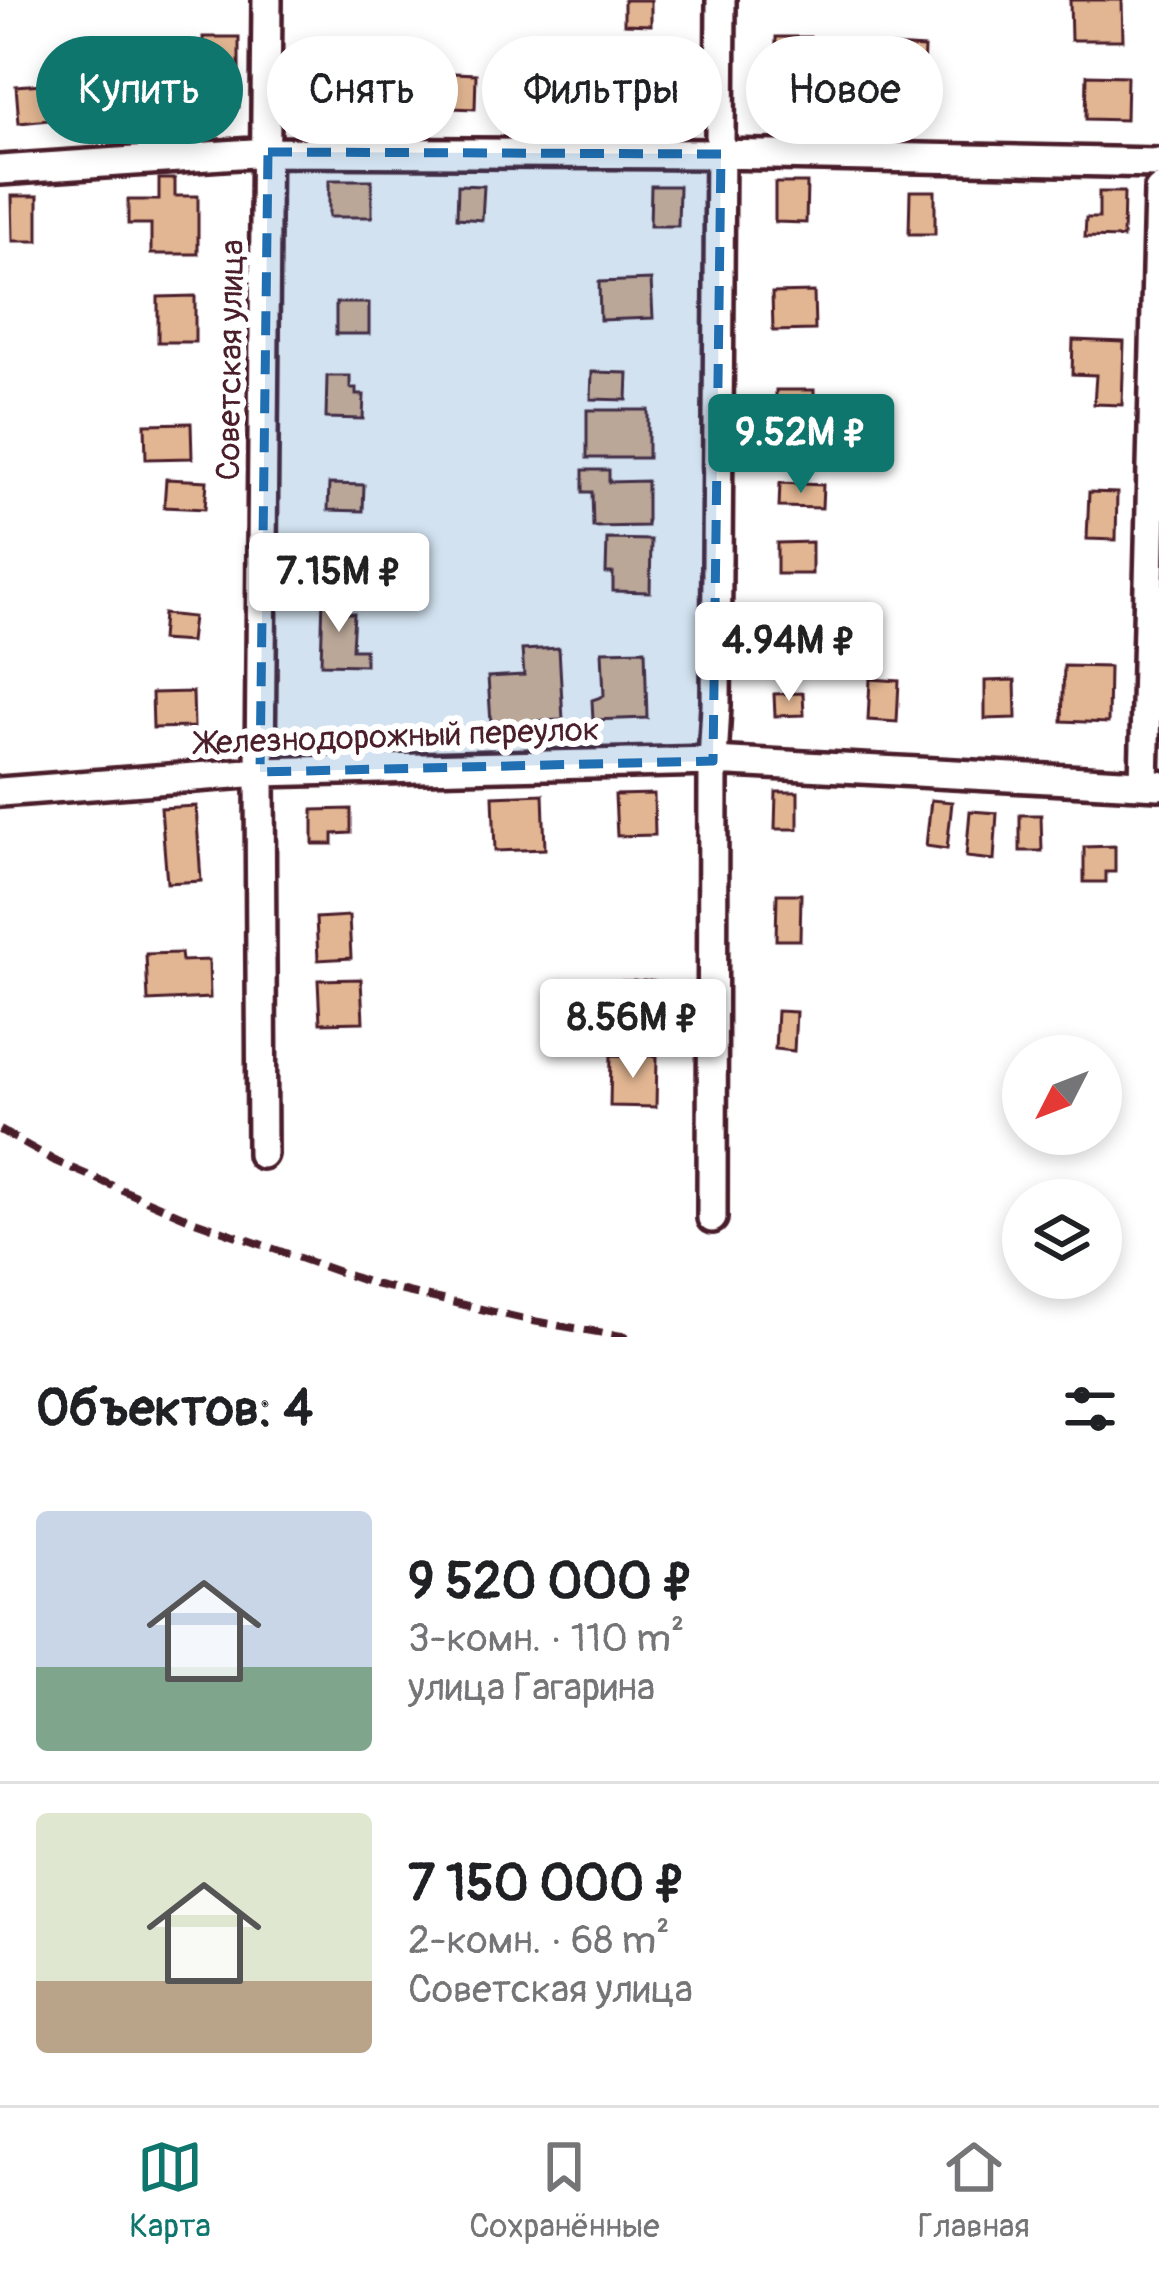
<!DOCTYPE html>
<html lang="ru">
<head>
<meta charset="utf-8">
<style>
	body { margin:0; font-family:Pangolin,sans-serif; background:#f6f6f6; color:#202124; height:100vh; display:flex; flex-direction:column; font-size:45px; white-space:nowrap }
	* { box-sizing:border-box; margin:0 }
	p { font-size:39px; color:#757577 }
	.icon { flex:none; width:66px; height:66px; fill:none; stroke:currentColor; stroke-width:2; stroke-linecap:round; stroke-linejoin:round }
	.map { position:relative; height:1337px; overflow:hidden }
	.side { display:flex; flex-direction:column; background:#fff; flex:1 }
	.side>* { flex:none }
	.hud { position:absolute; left:36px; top:36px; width:1089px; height:108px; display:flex; gap:24px }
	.needle { width:78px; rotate:228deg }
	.tools { position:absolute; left:1002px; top:1035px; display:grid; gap:24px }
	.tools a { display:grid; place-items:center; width:120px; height:120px; border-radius:50%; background:#fff; box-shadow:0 6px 18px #0003; font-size:60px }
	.price { position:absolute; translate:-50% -102px; padding:0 27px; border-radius:12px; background:#fff; color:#222; font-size:39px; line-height:78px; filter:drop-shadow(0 3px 6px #0008) }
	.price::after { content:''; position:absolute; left:50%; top:72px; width:36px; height:27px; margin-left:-18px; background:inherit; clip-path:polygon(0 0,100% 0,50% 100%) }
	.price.current { background:#0f766e; color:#fff }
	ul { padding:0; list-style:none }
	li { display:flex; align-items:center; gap:36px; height:300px; padding:0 36px }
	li+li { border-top:3px solid #e0e0e0 }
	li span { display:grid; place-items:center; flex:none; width:336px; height:240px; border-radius:12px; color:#555 }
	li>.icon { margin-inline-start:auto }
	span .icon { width:144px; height:144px; fill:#fffc; stroke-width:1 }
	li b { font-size:51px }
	h2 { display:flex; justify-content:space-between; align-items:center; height:144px; padding:0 36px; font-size:51px }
	.tag { padding:0 42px; border-radius:54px; background:#fff; box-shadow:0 6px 18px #0003; font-size:42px; line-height:108px }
	.tag.current { background:#0f766e; color:#fff }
	.tabs { display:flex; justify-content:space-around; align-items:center; height:168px; border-top:3px solid #e0e0e0; background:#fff; font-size:33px; color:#757577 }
	.tabs a { display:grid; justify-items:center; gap:6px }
	.tabs .current { color:#0f766e }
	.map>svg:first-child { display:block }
</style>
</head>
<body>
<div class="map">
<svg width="1159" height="1337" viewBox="0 0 1159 1337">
	<rect width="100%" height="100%" fill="#fff"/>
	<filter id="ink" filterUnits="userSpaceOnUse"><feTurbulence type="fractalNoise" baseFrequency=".00833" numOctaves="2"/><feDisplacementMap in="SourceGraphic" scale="24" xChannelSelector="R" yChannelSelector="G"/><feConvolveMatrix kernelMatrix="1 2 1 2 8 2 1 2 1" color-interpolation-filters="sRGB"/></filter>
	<g filter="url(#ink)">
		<path fill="#e2b692" stroke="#4a1f2b" stroke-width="3" d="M 624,0 L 651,0 L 651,25 L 624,24 Z
			M 1070,0 L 1122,0 L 1123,40 L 1071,40 Z
			M 203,37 L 239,37 L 239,107 L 202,107 Z
			M 776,37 L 810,37 L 810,49 L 829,49 L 829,67 L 814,67 L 814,77 L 828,77 L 827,115 L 775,114 Z
			M 891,46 L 924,48 L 922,95 L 890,93 Z
			M 332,53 L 369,53 L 369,107 L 333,107 Z
			M 656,60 L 658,126 L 612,127 L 610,61 Z
			M 453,73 L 476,74 L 475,109 L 452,108 Z
			M 1087,75 L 1127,76 L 1126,120 L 1086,119 Z
			M 134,77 L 136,116 L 87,119 L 84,80 Z
			M 56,83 L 59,119 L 19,123 L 16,86 Z
			M 159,179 L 175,179 L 175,196 L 198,196 L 198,254 L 151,254 L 151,224 L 128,224 L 128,200 L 159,200 Z
			M 329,180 L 372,180 L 372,217 L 329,217 Z
			M 775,183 L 807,183 L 806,223 L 775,222 Z
			M 458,185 L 484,186 L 482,220 L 457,218 Z
			M 651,186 L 679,186 L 678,226 L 650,226 Z
			M 910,191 L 935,191 L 935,234 L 909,234 Z
			M 1099,192 L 1124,192 L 1123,238 L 1085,237 L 1086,218 L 1099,218 Z
			M 12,196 L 38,196 L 38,241 L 13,241 Z
			M 651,280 L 653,318 L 600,320 L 599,282 Z
			M 814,292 L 815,330 L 773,331 L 772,293 Z
			M 195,296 L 195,342 L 158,342 L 158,297 Z
			M 336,303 L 369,303 L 369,334 L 336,334 Z
			M 1073,340 L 1124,342 L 1122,405 L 1094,404 L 1096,375 L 1072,374 Z
			M 592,372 L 628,373 L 627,400 L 591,399 Z
			M 327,376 L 350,376 L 350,388 L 356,388 L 356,395 L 364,395 L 363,419 L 326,418 Z
			M 776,390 L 814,390 L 814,431 L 776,431 Z
			M 587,410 L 648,410 L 648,458 L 587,458 Z
			M 191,423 L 192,458 L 146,459 L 145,424 Z
			M 583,470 L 609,470 L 609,482 L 647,481 L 647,526 L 593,527 L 592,492 L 583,492 Z
			M 166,479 L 207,481 L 205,509 L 164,507 Z
			M 780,483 L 823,485 L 822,508 L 779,507 Z
			M 329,484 L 364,485 L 363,511 L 328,510 Z
			M 1089,492 L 1117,493 L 1116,540 L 1087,539 Z
			M 607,539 L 651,540 L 650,592 L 613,591 L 613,573 L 606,573 Z
			M 812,542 L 812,574 L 777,574 L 777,543 Z
			M 323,596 L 342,597 L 341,613 L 354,613 L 352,649 L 365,649 L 365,665 L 321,664 Z
			M 163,614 L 193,617 L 190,642 L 161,640 Z
			M 559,648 L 563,720 L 491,723 L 488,677 L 524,675 L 522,650 Z
			M 645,650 L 647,718 L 593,720 L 592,700 L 604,696 L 602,651 Z
			M 1064,666 L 1109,667 L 1108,723 L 1062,721 Z
			M 870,679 L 899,681 L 897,722 L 868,720 Z
			M 1015,680 L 1016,718 L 985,719 L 985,681 Z
			M 193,692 L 194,727 L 153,728 L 152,693 Z
			M 803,693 L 804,715 L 775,716 L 774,694 Z
			M 776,792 L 798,792 L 798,829 L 775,829 Z
			M 543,794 L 545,849 L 495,851 L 493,796 Z
			M 654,794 L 655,835 L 617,836 L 615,795 Z
			M 931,800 L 952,802 L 947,849 L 926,846 Z
			M 196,806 L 201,881 L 167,883 L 161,808 Z
			M 351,809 L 351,833 L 333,834 L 333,844 L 313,844 L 313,810 Z
			M 970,811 L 997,813 L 994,860 L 966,857 Z
			M 1020,815 L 1041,815 L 1042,851 L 1020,851 Z
			M 1115,846 L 1115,872 L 1106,872 L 1106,882 L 1084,882 L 1084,847 Z
			M 777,894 L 801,894 L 800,940 L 776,940 Z
			M 349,916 L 351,958 L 318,960 L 316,918 Z
			M 181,953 L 182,961 L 209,960 L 210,998 L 148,1001 L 146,954 Z
			M 361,979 L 363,1022 L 320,1023 L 318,980 Z
			M 615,981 L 655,981 L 655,1042 L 615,1042 Z
			M 777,1011 L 796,1012 L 794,1051 L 775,1049 Z
			M 611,1055 L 657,1056 L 656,1107 L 610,1106 Z"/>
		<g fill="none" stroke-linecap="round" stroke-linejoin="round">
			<defs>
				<path id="street" d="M 0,170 L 268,152 L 721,154 L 1159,163
					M 1144,783 L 1159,190
					M 0,792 L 260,772 L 713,761 L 1159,785
					M 262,1154 L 260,772 L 267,0
					M 712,1218 L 713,761 L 716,706 L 721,0"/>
			</defs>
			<use href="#street" stroke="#4a1f2b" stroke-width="36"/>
			<use href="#street" stroke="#fff" stroke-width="27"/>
			<path stroke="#4a1f2b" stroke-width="8" stroke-dasharray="18 9" stroke-linecap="butt" d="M 0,1130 L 55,1161 L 192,1220 L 373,1284 L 533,1321 L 628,1337"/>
		</g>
	</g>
	<path fill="#1f6fb2" fill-opacity="0.2" stroke="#1f6fb2" stroke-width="9" stroke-dasharray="24 15" stroke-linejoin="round" d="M 268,152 L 721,154 L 713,761 L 260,772 Z"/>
	<g text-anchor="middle" stroke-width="12" stroke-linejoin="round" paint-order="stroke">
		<g font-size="33" fill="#4a1f2b" stroke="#fff">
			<text transform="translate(229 360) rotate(-89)" y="12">Советская улица</text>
			<text transform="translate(398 735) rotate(-2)" y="12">Железнодорожный переулок</text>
		</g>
	</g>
</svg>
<div class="tools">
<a><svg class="needle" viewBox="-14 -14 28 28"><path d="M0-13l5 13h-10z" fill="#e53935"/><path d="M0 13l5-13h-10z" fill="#757577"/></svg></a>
<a><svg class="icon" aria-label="layers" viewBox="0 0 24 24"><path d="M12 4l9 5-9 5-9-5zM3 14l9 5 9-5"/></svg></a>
</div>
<b class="price current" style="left:801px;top:496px">9.52M ₽</b>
<b class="price" style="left:339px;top:635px">7.15M ₽</b>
<b class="price" style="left:789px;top:704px">4.94M ₽</b>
<b class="price" style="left:633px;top:1081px">8.56M ₽</b>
<div class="hud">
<a class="tag current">Купить</a>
<a class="tag">Снять</a>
<a class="tag">Фильтры</a>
<a class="tag">Новое</a>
</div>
</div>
<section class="side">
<h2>Объектов: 4<svg class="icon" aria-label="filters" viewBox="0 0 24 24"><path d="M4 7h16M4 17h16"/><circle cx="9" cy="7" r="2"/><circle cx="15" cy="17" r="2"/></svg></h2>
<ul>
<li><span style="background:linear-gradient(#c9d6e8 65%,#7fa58c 0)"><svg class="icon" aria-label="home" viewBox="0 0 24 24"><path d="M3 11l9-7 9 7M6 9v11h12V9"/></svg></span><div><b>9 520 000 ₽</b><p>3-комн. · 110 m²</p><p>улица Гагарина</p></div></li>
<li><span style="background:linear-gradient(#dfe7d0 70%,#b9a48a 0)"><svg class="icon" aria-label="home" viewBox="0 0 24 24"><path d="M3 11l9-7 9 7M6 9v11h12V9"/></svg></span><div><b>7 150 000 ₽</b><p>2-комн. · 68 m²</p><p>Советская улица</p></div></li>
</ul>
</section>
<nav class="tabs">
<a class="current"><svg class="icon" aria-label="map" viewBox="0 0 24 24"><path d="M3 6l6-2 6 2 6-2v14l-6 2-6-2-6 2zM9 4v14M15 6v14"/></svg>Карта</a>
<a><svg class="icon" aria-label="saved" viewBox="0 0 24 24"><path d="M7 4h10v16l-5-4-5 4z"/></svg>Сохранённые</a>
<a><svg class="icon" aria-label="home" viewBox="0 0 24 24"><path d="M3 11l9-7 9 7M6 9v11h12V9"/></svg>Главная</a>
</nav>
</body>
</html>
